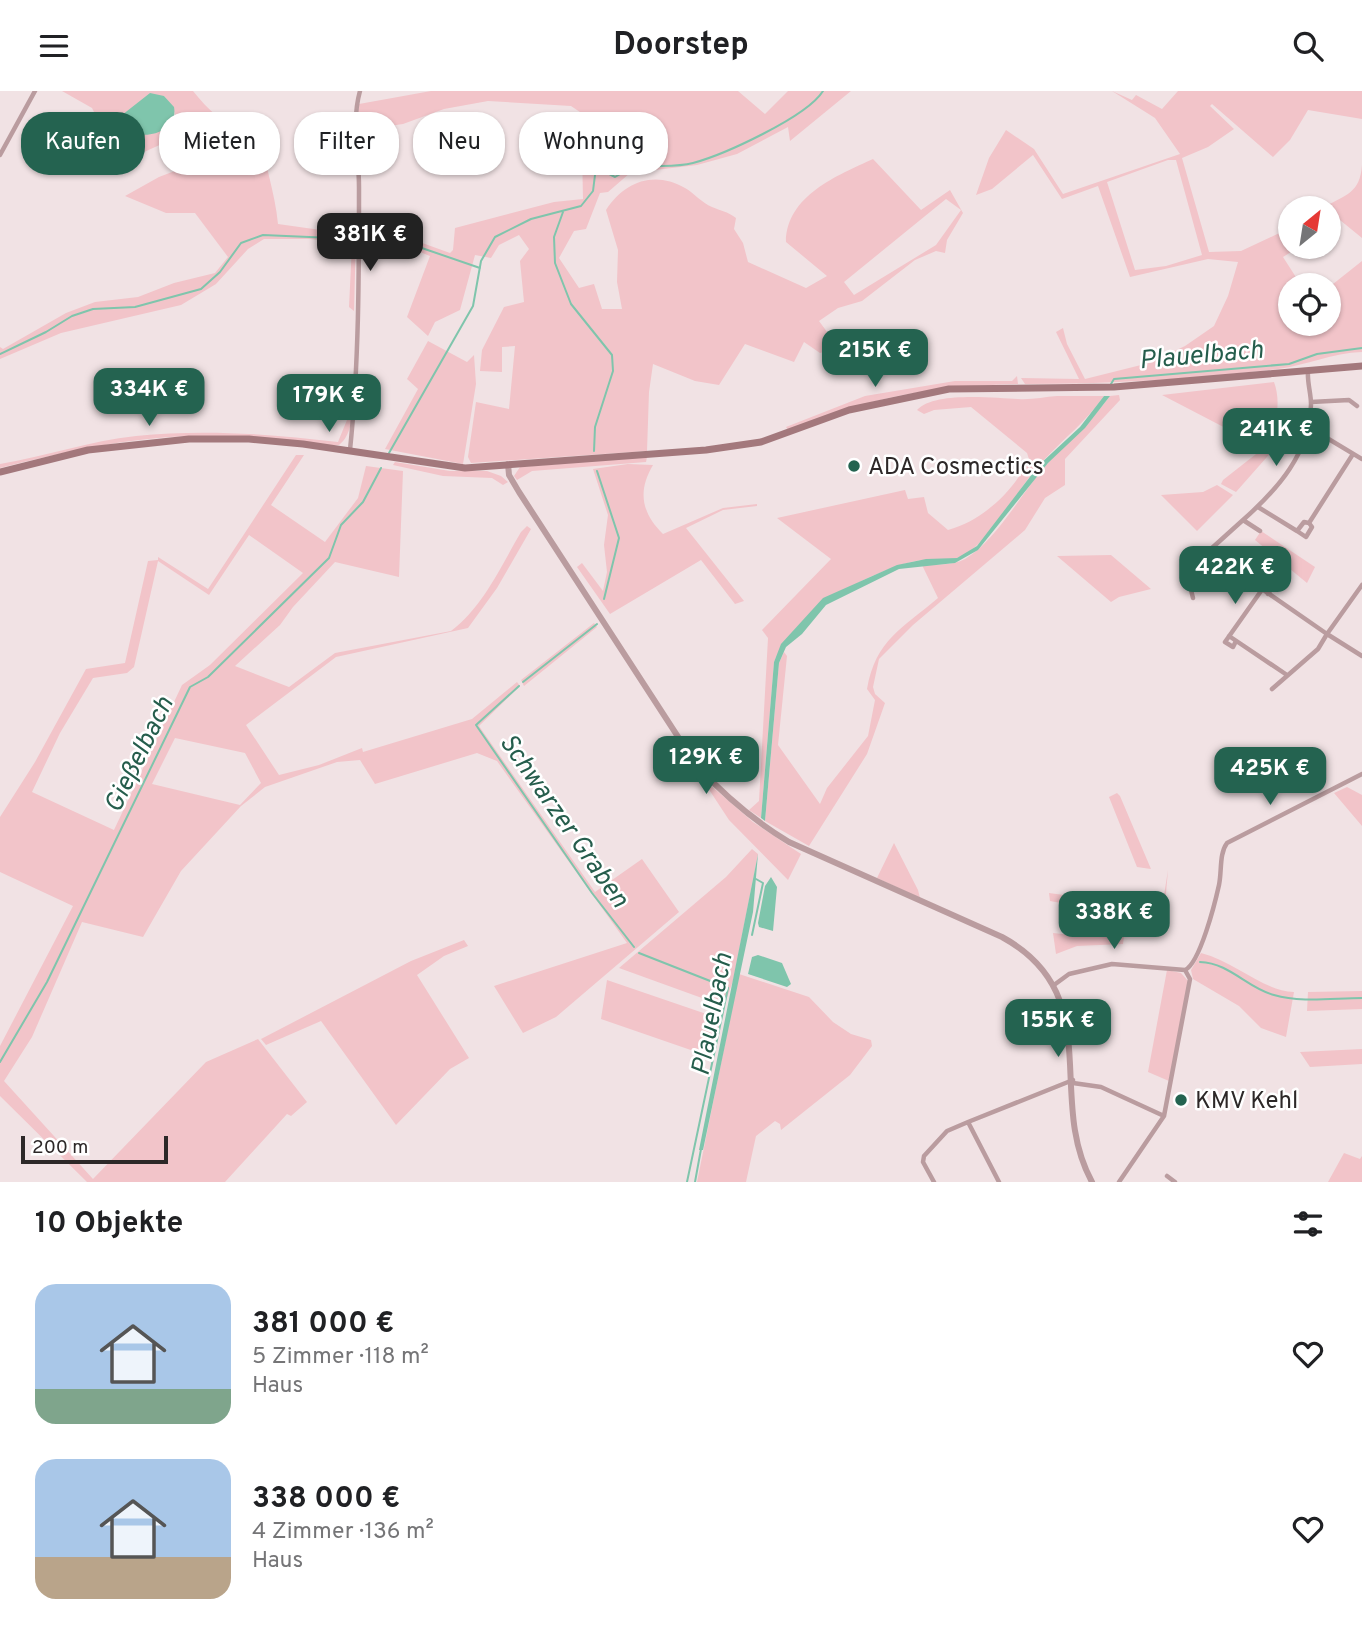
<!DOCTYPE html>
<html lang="de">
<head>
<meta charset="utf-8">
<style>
	body { margin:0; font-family:Overpass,sans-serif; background:#f6f6f6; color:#202124; height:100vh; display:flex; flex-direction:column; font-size:26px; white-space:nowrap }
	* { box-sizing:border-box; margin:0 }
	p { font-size:23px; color:#757577 }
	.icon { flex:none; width:38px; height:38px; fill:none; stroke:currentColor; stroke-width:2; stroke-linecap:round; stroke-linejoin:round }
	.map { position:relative; height:1091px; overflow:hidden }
	.panel { display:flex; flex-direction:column; background:#fff; flex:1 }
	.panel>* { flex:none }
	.banner { position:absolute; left:21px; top:21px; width:700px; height:63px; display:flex; gap:14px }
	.needle { width:46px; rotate:30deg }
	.fabs { position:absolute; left:1278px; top:105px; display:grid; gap:14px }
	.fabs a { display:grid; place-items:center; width:63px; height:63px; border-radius:50%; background:#fff; box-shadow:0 2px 5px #0004; font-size:35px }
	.scale { position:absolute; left:21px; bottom:18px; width:147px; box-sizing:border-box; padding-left:7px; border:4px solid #2d2828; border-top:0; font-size:19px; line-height:24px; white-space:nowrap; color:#2d2828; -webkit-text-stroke:5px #fff; paint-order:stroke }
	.price { position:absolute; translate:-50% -60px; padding:0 16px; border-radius:14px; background:#246350; color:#fff; font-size:23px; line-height:46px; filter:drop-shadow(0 2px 4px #0008) }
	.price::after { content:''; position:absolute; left:50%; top:42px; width:21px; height:16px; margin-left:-10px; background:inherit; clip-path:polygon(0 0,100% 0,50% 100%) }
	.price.current { background:#222; color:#fff }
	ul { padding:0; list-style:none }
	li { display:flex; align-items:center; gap:21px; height:175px; padding:0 35px }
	li span { display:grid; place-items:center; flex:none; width:196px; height:140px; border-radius:21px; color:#555 }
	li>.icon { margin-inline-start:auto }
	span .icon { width:84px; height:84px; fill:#fffc; stroke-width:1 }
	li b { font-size:30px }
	h2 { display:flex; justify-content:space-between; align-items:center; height:84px; padding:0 35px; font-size:30px }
	.tag { padding:0 24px; border-radius:28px; background:#fff; box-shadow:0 2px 5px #0004; font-size:24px; line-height:63px }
	.tag.current { background:#246350; color:#fff }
	header { display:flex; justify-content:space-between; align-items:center; height:91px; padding:0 35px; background:#fff; font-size:32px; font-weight:700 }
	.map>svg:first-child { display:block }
</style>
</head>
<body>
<header><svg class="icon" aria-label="menu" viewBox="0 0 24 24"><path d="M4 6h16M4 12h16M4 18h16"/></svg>Doorstep<svg class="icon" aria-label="search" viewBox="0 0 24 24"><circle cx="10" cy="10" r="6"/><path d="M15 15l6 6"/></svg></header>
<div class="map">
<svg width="1362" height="1091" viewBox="0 0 1362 1091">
	<rect width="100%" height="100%" fill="#f1e2e4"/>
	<path fill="#f2c4c9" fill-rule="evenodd" d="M 62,0 L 193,0 C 208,19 223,32 244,43 L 261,37 C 263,71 275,100 278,133 L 356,144 L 354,220 L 349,216 L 352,154 L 310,148 L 264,148 L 248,158 L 216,193 L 181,214 L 61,242 L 0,268 L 0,256 L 3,258 L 66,222 L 95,211 L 138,206 L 174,192 L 215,182 L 228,166 L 195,122 L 166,122 L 125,105 L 159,86 L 235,57 L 206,33 L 133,66 L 111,47 L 88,73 L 84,70 L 104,41 L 92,17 ZM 164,5 L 173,16 L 175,24 C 159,37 150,48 129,40 Z
		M 431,0 L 738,0 L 765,23 L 788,0 L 851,0 L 790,50 L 788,36 L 737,63 L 697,74 L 630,82 L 608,101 L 600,102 L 586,138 L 574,140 L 559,167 L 579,197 L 594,193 L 602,218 L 622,218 L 617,191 L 618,159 L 606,119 C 624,91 654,79 685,97 C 694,102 702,112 712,116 C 721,120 727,120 736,127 L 734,138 L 743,152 L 748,171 L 806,197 L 827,185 L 786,151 C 786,105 838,84 873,68 L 921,119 L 950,99 L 963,122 L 947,149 L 945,162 L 936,160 L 915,169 L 862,210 L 838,217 L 819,230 L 833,249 L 830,259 L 820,262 L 804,251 L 794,271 L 745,253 L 719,294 L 695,290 L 653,273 L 649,301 L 647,360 L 471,372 L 468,366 L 476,311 L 509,318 L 515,255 L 502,256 L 502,281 L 480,280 L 482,259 L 504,216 L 524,211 L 520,170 L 529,158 L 519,144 L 499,154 L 491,167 L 475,164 L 460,219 L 435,231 L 428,245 L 407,226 L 430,165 L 410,157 L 365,154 L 366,148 L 414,149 L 450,162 L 453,159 L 455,137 L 554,111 L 583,108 L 582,60 L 589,27 L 571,15 L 488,10 L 444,18 L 403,33 L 356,40 L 359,13 ZM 946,108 L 961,119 L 936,154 L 854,204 L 844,191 Z
		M 1112,0 L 1132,9 L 1136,4 L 1162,18 L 1178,0 L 1362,0 L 1362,28 L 1308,19 L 1290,49 L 1273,66 L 1212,13 L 1210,15 L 1234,38 L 1208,56 L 1182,67 L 1209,161 L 1241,160 L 1290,137 L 1290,156 L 1299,156 L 1283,166 L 1301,194 L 1290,194 L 1290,233 L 1328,233 L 1328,197 L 1362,170 L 1362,261 C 1332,262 1307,274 1278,278 C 1193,288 1110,293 1025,293 L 1021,287 L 1079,288 L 1056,241 L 1063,237 L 1067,253 L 1085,288 L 1149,272 L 1185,255 L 1214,235 L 1228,205 L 1238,171 L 1208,168 L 1130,186 L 1098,95 L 1062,108 L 1033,64 L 992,98 L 976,104 L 989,67 L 1006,39 L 1034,58 L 1063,103 L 1180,63 L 1155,27 ZM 1168,69 L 1176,69 L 1202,164 L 1166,175 L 1135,179 L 1107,91 Z
		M 551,47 L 561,47 L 562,70 L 536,72 L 536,50 Z
		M 1362,74 L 1362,147 L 1324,116 C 1346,104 1360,102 1362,74 Z
		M 428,250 L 467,271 L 474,264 L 476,293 L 463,373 L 385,358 L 418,298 L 407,288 Z
		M 353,282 C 353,302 357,341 339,354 C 291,357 243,345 195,345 C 129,346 64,361 0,377 L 0,373 C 46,365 90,350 136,345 C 204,338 270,343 338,351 L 349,324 Z
		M 1017,285 L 1018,293 C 926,295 873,306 788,339 L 786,336 L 865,305 L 955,290 L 1012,290 Z
		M 1274,291 C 1282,313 1276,338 1262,356 L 1162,304 Z
		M 1119,304 L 1120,309 L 1065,368 L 1065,394 L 1045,407 L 1025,439 L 913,534 L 879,568 L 873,596 L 875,603 L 885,612 L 867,663 L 809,755 L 765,730 L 779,572 L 784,561 L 787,565 L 778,654 L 820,713 L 827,697 L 868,645 L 875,609 L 867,598 C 876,548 902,538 938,507 L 922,474 C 936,473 952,475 965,468 C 997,449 1022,401 1047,373 C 1068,350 1091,331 1110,305 Z
		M 1057,305 L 1104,305 C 1086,331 1063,348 1042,371 C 1017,397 995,446 964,464 C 949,473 928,466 911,471 C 861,485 795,520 774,571 L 761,727 L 749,719 L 759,710 L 768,547 L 762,539 L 831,468 L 777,427 L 905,399 L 908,408 L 924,406 L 928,422 L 948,439 C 982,430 1014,400 1029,368 L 1027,362 L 971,316 L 934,319 L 924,323 L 917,319 C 934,300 994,307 1018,308 C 1031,309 1044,306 1057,305 Z
		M 1283,333 L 1274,358 L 1236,401 L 1221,393 L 1223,389 L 1265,356 L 1277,334 Z
		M 296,364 L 304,364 L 271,414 L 325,451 L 358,407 L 366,375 L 403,380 L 399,486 L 335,471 L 293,516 L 280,534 L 235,575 L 289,596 L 335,562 L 451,540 C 483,516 501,475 521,441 L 527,435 L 531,438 L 497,497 L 468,537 L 336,566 L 246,634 L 279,684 L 319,674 L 362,657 L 363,661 L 472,628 L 517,591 L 520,595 L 479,635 L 595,801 L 642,768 L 679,821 L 556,926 L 523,942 L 494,895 L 627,852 L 497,670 L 477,662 L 375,693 L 360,669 L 337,671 L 265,696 L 241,715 L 181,780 L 143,846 L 82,831 L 32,946 L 4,990 L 93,1088 L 206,971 L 258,948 L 307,1011 L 291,1025 L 287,1023 L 225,1091 L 87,1091 L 0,1005 L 0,955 L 73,815 L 0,781 L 0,726 L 35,671 L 86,578 L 125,572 L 148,470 L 158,469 L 158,466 L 208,498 ZM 249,444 L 303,482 L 210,574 L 182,594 L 114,739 L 32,701 L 60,642 L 93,587 L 127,582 L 134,576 L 158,470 L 209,504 ZM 175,647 L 245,662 L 261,692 L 240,714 L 152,693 Z
		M 647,366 L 646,371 L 532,380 L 517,389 L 514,385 L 520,376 Z
		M 395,371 L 450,380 L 487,380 L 501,385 L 508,391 L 503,394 L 492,387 L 443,385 L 393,374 Z
		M 628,373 L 653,374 C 637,401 642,422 663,443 L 723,417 L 757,413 L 757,415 L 723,419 L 686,437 L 744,510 L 735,513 L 701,469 L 610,523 L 577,476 L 582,472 L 603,500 L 607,481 L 604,454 L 608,424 L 593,378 Z
		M 1217,394 L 1233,404 L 1197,440 L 1161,404 L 1203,401 Z
		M 1261,440 L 1315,476 L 1307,492 L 1255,449 Z
		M 1111,464 L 1151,498 L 1119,506 L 1111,511 L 1057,465 Z
		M 594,532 L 597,536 L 524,595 L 521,589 Z
		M 709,693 L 753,731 L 801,763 L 788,789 L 729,729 L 708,697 Z
		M 1347,696 L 1362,704 L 1362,735 L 1334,702 Z
		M 1117,702 L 1120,705 L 1151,778 L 1137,776 L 1109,706 Z
		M 894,752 L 918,799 L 920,807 L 877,787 Z
		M 752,758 L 758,763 L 733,890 L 724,915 L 619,877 L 726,786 Z
		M 1168,779 L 1163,837 L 1126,831 L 1123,853 L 1077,855 L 1056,863 L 1053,842 L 1090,846 L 1094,818 L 1050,810 L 1049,802 L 1162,817 Z
		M 464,849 L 468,855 L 444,865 L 417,884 L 469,967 L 450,978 L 396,1034 L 321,930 L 266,954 L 261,948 L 411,870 Z
		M 1201,862 C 1236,871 1261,899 1294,901 L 1286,946 L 1261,937 L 1239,915 L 1193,888 L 1191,879 Z
		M 1167,879 L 1181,882 L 1188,890 L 1169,990 L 1148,981 Z
		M 739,883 L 809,906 L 833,931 L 851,943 L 871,949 L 872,955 L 850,984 L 781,1039 L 780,1033 L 775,1030 L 756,1045 L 746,1091 L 697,1091 Z
		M 607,889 L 721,928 L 711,966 L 601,928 Z
		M 1362,900 L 1362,918 L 1307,920 L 1308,901 Z
		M 1362,958 L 1362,973 L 1310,976 L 1300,961 Z
		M 1344,1062 L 1360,1068 L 1362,1065 L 1362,1091 L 1328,1091 Z"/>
	<path fill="#7fc5ac" d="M 150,2 L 164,5 L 174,16 C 180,47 122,55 122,24 Z
		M 1104,305 L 1110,305 L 1085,337 L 1048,372 L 978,459 L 955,472 L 899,478 L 826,514 L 802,543 L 786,556 L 779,572 L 765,730 L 761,727 L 774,571 L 781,553 L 823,507 L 897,474 L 926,468 L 957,467 L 977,455 L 1039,374 L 1080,336 Z
		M 758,763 L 753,821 L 703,1059 L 699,1059 Z
		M 771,786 L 777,796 L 773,840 L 759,836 L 758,832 L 765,795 Z
		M 758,864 L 782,872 L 791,893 L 787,896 L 748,883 L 752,866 Z"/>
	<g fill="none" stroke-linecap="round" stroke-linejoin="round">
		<path stroke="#7fc5ac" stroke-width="2" d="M 563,121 L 554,146 L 555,172 L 571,213 L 612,264 L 613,280 L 595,336 L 594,360
			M 363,150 L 416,155 L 480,177
			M 0,263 L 46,241 L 72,225 L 93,218 L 135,216 L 201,198 L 220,181 L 241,152 L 263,144 L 355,148
			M 1111,293 L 1114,288 L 1289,273 L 1317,263 L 1362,257
			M 389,362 L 473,215 L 481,170 L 495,146 L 531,128 L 581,115 L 593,100 L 596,76 L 615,86 C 641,69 665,79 693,72 C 723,64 807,26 823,0
			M 597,380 L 619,447 L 604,508
			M 523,591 L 597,533
			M 519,595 L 476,634 L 592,802 L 634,856
			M 752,844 L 763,792 L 756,788
			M 639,862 L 728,897 L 687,1091
			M 1200,871 C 1230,872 1247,897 1274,904 C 1301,912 1334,907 1362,907
			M 0,971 L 47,891 L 190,596 L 208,586 L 329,467 L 341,434 L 363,411 L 381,377
			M 695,1091 L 701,1058"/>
		<path stroke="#ba9c9f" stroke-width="4.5" d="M 0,64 L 35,0
			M 1311,311 L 1349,309 L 1357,315
			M 1307,335 L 1362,368
			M 350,359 C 359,272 359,183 359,96 C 359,63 351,32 360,0
			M 1258,416 L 1297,440
			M 1309,432 L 1304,431 L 1297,440 L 1306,446 L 1312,436 L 1309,432 L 1353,363
			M 1260,440 L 1243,429 C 1278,398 1310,362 1311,313 C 1311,302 1307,291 1308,280
			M 1362,494 L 1327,543 L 1362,565
			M 1262,498 L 1327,543 L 1318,558 L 1272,598
			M 1193,507 L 1188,487 L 1192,475 L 1243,429
			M 1229,545 L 1287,584
			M 1236,550 L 1233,556 L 1225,551 L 1266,493 L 1272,497 L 1268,503
			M 1185,879 C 1200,872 1215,812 1219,794 C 1222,780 1219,763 1227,752 L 1362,683
			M 1054,894 L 1069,883 L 1112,873 L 1185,879
			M 1073,992 L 1101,996 L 1164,1025
			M 1167,1085 L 1175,1091
			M 934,1091 L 923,1071 L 924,1065 L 947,1040 L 968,1031
			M 999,1091 L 968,1031 L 1073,989
			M 1119,1091 L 1164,1025 L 1190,888 L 1185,879"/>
		<path stroke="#ba9c9f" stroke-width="6" d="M 508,373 L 509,384 L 519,401 L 697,675 C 725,705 754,730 789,751 L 1002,846 C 1108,904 1045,1006 1092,1091"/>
		<path stroke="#a3787c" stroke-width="7" d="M 0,381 L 88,359 L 189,348 L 249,348 L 303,353 L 465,377 L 706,359 L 761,351 L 849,319 L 949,298 L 1114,296 L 1362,275"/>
	</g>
	<g fill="#246350" stroke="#fff" stroke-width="2.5">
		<circle cx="854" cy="375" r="7"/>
		<circle cx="1181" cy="1009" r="7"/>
	</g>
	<g text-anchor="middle" stroke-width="5" stroke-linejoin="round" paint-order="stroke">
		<g font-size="24" fill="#2d2828" stroke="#fff" text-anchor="start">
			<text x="868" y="383">ADA Cosmectics</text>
			<text x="1195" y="1017">KMV Kehl</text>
		</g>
		<g font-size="26" font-style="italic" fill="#255d4c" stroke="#fff">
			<text transform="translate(1201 263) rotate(-5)" y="9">Plauelbach</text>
			<text transform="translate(138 663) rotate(-64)" y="9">Gießelbach</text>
			<text transform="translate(565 729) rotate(55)" y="9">Schwarzer Graben</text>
			<text transform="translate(711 923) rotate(-79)" y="9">Plauelbach</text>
		</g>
	</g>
</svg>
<div class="fabs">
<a><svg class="needle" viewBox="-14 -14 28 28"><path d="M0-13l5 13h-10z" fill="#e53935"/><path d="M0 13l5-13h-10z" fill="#757577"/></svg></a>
<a><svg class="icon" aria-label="locate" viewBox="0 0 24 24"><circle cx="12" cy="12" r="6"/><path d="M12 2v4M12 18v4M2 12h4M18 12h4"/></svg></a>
</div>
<div class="scale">200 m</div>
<b class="price current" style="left:370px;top:182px">381K €</b>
<b class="price" style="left:875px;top:298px">215K €</b>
<b class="price" style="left:149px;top:337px">334K €</b>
<b class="price" style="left:329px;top:343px">179K €</b>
<b class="price" style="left:1276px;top:377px">241K €</b>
<b class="price" style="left:1235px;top:515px">422K €</b>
<b class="price" style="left:706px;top:705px">129K €</b>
<b class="price" style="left:1270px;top:716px">425K €</b>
<b class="price" style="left:1114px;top:860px">338K €</b>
<b class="price" style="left:1058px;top:968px">155K €</b>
<div class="banner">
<a class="tag current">Kaufen</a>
<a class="tag">Mieten</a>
<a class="tag">Filter</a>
<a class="tag">Neu</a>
<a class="tag">Wohnung</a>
</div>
</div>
<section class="panel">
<h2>10 Objekte<svg class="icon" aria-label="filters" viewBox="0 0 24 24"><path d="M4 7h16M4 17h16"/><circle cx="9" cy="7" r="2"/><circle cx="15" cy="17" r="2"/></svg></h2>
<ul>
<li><span style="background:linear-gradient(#a9c7e8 75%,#7fa58c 0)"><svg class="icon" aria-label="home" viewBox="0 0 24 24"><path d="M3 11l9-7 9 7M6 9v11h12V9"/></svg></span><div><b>381 000 €</b><p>5 Zimmer · 118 m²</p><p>Haus</p></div><svg class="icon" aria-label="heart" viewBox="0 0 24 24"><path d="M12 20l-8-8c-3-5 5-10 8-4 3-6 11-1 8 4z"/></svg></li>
<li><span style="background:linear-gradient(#a9c7e8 70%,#b9a48a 0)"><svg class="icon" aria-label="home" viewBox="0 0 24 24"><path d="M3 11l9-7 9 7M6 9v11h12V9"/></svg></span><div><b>338 000 €</b><p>4 Zimmer · 136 m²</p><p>Haus</p></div><svg class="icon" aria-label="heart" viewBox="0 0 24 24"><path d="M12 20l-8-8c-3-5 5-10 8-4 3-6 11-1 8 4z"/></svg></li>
</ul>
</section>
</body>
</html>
